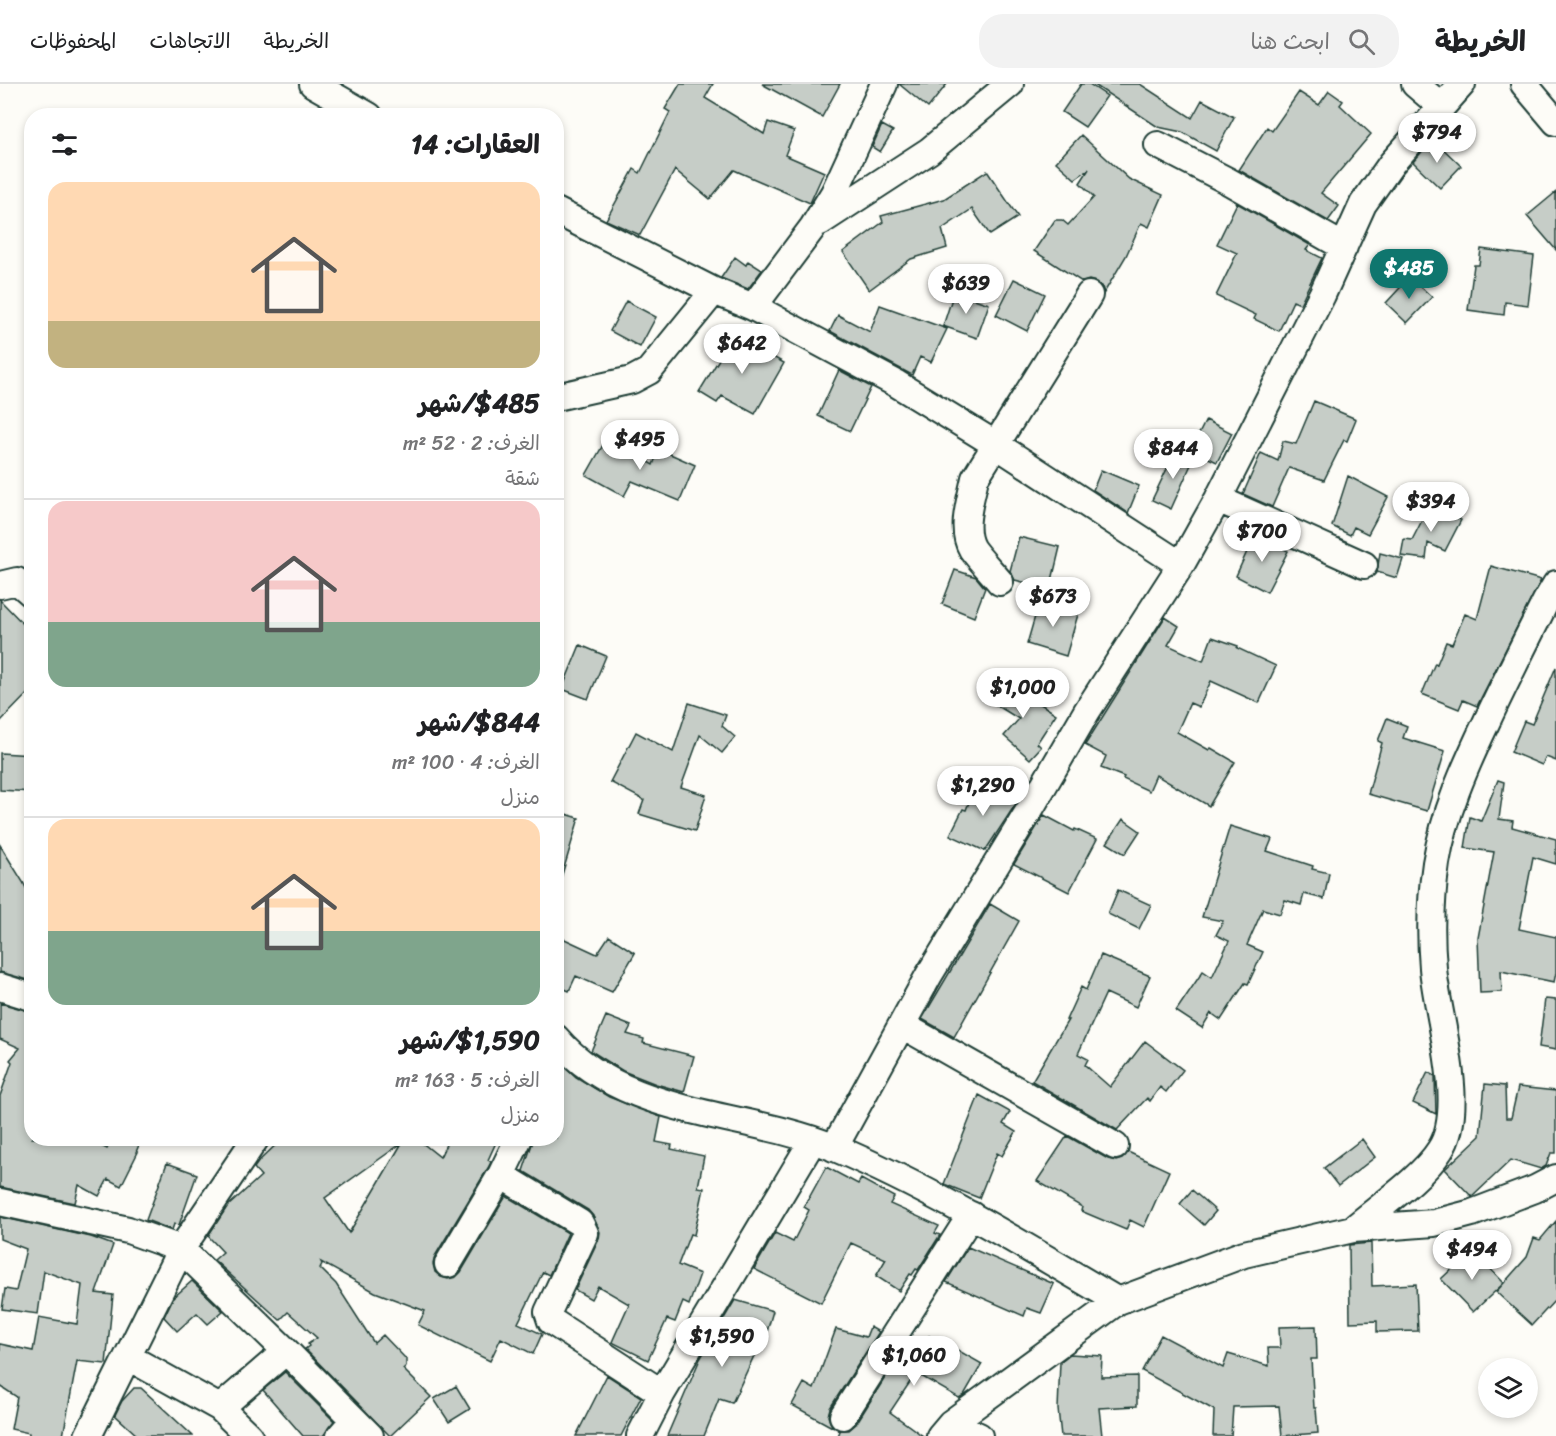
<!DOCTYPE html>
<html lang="ar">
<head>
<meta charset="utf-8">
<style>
	body { margin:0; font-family:Sriracha,"Playpen Sans Arabic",sans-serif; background:#f2f2f2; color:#202124; direction:rtl; height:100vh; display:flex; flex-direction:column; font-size:22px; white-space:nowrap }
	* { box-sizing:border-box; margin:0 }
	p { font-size:20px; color:#757577 }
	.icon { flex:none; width:33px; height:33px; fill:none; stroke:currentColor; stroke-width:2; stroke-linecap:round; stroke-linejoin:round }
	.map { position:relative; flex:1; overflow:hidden; direction:ltr }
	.drawer { position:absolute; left:24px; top:24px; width:540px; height:1038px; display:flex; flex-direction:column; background:#fff; border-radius:24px; box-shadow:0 3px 9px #0003; direction:rtl }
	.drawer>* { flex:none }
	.controls { position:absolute; left:1478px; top:1274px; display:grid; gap:12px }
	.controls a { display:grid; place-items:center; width:60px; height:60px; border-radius:50%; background:#fff; box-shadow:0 3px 9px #0003; font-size:30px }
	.price { position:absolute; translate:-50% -51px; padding:0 14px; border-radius:21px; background:#fff; color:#222; font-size:20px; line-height:39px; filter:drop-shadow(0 2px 3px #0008) }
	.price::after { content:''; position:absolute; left:50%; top:36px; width:18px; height:14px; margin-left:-9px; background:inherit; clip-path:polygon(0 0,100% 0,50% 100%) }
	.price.on { background:#0f766e; color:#fff }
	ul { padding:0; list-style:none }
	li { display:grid; align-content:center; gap:12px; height:318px; padding:0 24px }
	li+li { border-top:2px solid #e0e0e0 }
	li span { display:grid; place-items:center; height:186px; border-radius:18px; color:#555 }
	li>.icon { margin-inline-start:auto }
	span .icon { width:108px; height:108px; fill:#fffc; stroke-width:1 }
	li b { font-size:26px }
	h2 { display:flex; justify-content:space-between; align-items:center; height:72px; padding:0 24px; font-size:26px }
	header { display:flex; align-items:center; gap:36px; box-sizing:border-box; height:84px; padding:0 30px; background:#fff; border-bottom:2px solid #e0e0e0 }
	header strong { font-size:28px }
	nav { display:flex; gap:33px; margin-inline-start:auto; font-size:21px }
	.search { width:420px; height:54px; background:#f2f2f2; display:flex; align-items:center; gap:15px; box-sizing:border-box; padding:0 21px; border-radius:24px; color:#757577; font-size:22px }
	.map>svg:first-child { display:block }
</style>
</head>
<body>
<header>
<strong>الخريطة</strong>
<div class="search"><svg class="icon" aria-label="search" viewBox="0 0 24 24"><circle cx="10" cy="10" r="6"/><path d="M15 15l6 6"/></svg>ابحث هنا</div>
<nav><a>الخريطة</a><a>الاتجاهات</a><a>المحفوظات</a></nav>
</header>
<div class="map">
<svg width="1556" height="1352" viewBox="0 0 1556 1352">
	<rect width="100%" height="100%" fill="#fdfcf7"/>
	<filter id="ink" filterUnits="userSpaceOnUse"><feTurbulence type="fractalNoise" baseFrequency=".0167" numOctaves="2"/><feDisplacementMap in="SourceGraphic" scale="12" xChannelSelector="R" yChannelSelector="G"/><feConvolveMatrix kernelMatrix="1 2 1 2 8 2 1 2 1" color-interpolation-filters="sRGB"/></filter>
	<g filter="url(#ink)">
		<path fill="#c6cdc7" stroke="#1f3d34" stroke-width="1.5" fill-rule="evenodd" d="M 680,0 L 713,0 L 705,14 L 764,50 L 768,38 L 794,47 L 785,71 L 824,88 L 810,119 L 734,86 L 710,115 L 675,86 L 640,151 L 606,136 L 634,85 L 640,89 L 670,28 L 665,25 Z
			M 762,0 L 840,0 L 822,33 Z
			M 899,0 L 947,0 L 928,24 Z
			M 1081,0 L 1089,0 L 1107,12 L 1085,43 L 1062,28 Z
			M 1093,0 L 1140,0 L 1192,34 L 1202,16 L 1234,33 L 1216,67 L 1182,48 L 1158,43 Z
			M 1329,7 L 1343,17 L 1340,21 L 1371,50 L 1321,109 L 1339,122 L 1328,137 L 1239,86 L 1267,43 L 1272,47 L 1299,8 L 1319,21 Z
			M 882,41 L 893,47 L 880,68 L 872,63 Z
			M 1081,51 L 1129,95 L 1163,111 L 1149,143 L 1141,139 L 1126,172 L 1104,209 L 1102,203 L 1096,198 L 1089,196 L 1082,198 L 1034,167 L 1055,136 L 1062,136 L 1068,141 L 1094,113 L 1080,99 L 1089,85 L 1075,95 L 1056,78 Z
			M 1433,55 L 1461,82 L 1440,104 L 1413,78 Z
			M 987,87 L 1018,133 L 990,151 L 972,125 L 942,145 L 947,164 L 911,175 L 869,206 L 843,168 L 883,138 L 881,132 L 944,115 Z
			M 1556,108 L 1556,166 L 1527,132 Z
			M 1237,119 L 1310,161 L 1306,166 L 1322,174 L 1300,220 L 1293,217 L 1279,247 L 1254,235 L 1256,231 L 1216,212 L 1237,169 L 1217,160 Z
			M 1481,165 L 1534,172 L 1528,221 L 1505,218 L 1504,231 L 1468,226 L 1474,181 L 1479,181 Z
			M 735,173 L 746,181 L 748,177 L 762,186 L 748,205 L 721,194 Z
			M 1410,193 L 1432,213 L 1407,239 L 1386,219 Z
			M 1014,195 L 1045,210 L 1027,247 L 996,231 Z
			M 954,208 L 989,220 L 977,254 L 943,242 Z
			M 626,217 L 656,233 L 640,263 L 610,247 Z
			M 880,221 L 947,245 L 931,278 L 920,273 L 912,291 L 830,247 L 838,231 L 870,248 Z
			M 735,249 L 754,260 L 753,262 L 784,279 L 755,330 L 722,312 L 717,319 L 699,308 Z
			M 839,286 L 871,303 L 850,347 L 818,332 Z
			M 1314,317 L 1356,335 L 1347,357 L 1344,356 L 1324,396 L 1289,384 L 1272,423 L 1243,410 L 1261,369 L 1278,377 L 1283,357 L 1296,360 Z
			M 1206,336 L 1232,349 L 1217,378 L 1191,366 Z
			M 607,354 L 653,381 L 659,365 L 695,381 L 680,417 L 632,397 L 624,412 L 586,391 Z
			M 1176,366 L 1194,374 L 1171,425 L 1152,416 Z
			M 1101,386 L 1139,402 L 1128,429 L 1093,406 Z
			M 1348,392 L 1388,413 L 1368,450 L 1354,443 L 1350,451 L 1332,442 Z
			M 1432,417 L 1434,418 L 1434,422 L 1461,436 L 1445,467 L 1428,459 L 1426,475 L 1401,472 L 1404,455 L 1412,456 Z
			M 1255,450 L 1288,467 L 1267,508 L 1236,492 Z
			M 1019,453 L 1060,463 L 1049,509 L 1026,503 L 1027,499 L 1015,496 L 1010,487 Z
			M 1380,469 L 1403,475 L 1397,494 L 1377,488 Z
			M 1491,482 L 1541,496 L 1477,622 L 1463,616 L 1459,625 L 1422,610 L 1435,579 L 1437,580 L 1446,558 L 1452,560 L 1465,530 L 1477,535 Z
			M 955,486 L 976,493 L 985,504 L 974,533 L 942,520 Z
			M 1040,515 L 1079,527 L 1066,572 L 1027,560 Z
			M 0,516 L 32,549 L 32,605 L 0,638 Z
			M 1165,533 L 1179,542 L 1168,561 L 1203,577 L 1212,553 L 1238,562 L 1237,564 L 1276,582 L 1259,619 L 1211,597 L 1199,623 L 1190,619 L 1177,648 L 1209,666 L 1211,664 L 1235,678 L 1209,722 L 1156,691 L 1149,707 L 1123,695 L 1124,693 L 1101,684 L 1106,672 L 1085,661 Z
			M 580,561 L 606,572 L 588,615 L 562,605 Z
			M 1556,583 L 1556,677 L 1546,673 L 1542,681 L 1511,668 L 1524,637 L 1532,640 Z
			M 999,598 L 1029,616 L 1030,613 L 1056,630 L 1037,659 L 1041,663 L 1030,675 L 1004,652 L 1019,635 L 988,616 Z
			M 689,619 L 726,631 L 722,642 L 735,653 L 722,669 L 700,651 L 681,703 L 706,711 L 695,747 L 639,730 L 644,716 L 610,698 L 636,648 L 673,668 Z
			M 1387,634 L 1407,642 L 1403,654 L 1445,667 L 1427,727 L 1368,710 L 1382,659 L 1378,657 Z
			M 0,669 L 32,671 L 32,708 L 0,706 Z
			M 1498,696 L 1504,698 L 1499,735 L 1513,737 L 1512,743 L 1556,755 L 1556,780 L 1533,773 L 1519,845 L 1556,853 L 1556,889 L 1554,898 L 1501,887 L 1502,908 L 1480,909 L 1478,854 L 1494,768 L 1465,764 L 1470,733 L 1481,737 Z
			M 977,697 L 1017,718 L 985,767 L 950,751 L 963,725 L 966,726 Z
			M 556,727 L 579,734 L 561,794 L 556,794 Z
			M 1044,731 L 1074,747 L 1075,745 L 1097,755 L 1069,808 L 1014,780 Z
			M 1123,735 L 1140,747 L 1125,770 L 1107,759 Z
			M 1230,742 L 1272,755 L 1267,767 L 1313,782 L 1312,785 L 1329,789 L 1324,815 L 1304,810 L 1301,821 L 1285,816 L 1280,830 L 1263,825 L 1247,861 L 1263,868 L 1248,900 L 1245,899 L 1221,936 L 1211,929 L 1202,944 L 1176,927 L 1203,887 L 1212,893 L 1229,857 L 1216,851 L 1223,837 L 1202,833 Z
			M 0,761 L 23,798 L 32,816 L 32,897 L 0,888 Z
			M 1118,806 L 1151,821 L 1139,845 L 1108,830 Z
			M 990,820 L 1019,837 L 954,953 L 922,935 Z
			M 556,851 L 597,870 L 609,852 L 635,869 L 612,908 L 576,892 L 569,907 L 556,901 Z
			M 1101,871 L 1150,892 L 1136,923 L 1106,909 L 1078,970 L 1088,975 L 1085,981 L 1110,1003 L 1145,957 L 1183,986 L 1166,1008 L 1160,1003 L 1150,1017 L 1147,1014 L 1117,1046 L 1032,997 L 1068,936 L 1066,936 L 1081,903 L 1086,906 Z
			M 1545,915 L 1556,916 L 1556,966 L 1539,963 Z
			M 0,919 L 32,928 L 32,1054 L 86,1054 L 107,1065 L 112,1054 L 142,1054 L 136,1068 L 138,1068 L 121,1102 L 108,1095 L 99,1112 L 79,1101 L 75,1119 L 0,1103 L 0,1012 L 12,978 L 10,976 L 20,964 L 0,955 Z
			M 606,932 L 631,942 L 627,950 L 644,955 L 643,959 L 694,972 L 684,1008 L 656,1000 L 623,987 L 591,967 Z
			M 556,978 L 561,979 L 576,993 L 609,1013 L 661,1033 L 656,1058 L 672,1061 L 671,1065 L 704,1072 L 698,1103 L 704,1104 L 694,1151 L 690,1150 L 678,1181 L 700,1190 L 689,1221 L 683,1218 L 675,1238 L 667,1235 L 648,1276 L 612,1258 L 629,1220 L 598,1202 L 591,1215 L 575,1206 L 599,1155 L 600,1148 L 593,1132 L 588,1126 L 523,1087 L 534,1054 L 556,1054 Z
			M 1428,988 L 1435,992 L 1436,1030 L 1413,1019 Z
			M 1485,1000 L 1505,1002 L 1506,1034 L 1511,1034 L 1518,1003 L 1556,1007 L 1556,1069 L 1551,1069 L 1546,1082 L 1541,1085 L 1511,1076 L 1472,1113 L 1445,1085 L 1480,1052 Z
			M 979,1011 L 1010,1028 L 1003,1040 L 1016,1048 L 1002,1072 L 997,1069 L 979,1114 L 944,1100 Z
			M 1067,1052 L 1108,1075 L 1116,1077 L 1122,1075 L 1128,1068 L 1169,1087 L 1144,1143 L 1130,1136 L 1126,1146 L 1081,1127 L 1082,1123 L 1037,1097 Z
			M 283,1054 L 416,1054 L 440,1073 L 449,1054 L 498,1054 L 488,1076 L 491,1078 L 488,1084 L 435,1172 L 433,1180 L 435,1188 L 441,1193 L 448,1195 L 456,1193 L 461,1188 L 506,1112 L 568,1149 L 549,1191 L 543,1188 L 518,1239 L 542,1250 L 533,1270 L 501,1254 L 490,1277 L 418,1241 L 425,1227 L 375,1208 L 321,1178 L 322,1180 L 320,1184 L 336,1200 L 374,1259 L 383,1251 L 406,1275 L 406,1282 L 403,1285 L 431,1313 L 390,1352 L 305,1265 L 309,1262 L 308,1260 L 317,1254 L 288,1228 L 280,1236 L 214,1176 L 223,1168 L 208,1152 L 227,1123 L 261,1092 L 254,1084 L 259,1077 ZM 402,1059 L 349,1149 L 325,1114 Z
			M 1362,1055 L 1375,1073 L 1338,1102 L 1324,1084 Z
			M 167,1079 L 197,1090 L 179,1141 L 174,1140 L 172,1146 L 146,1136 Z
			M 826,1083 L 858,1100 L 861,1095 L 894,1113 L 890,1120 L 939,1142 L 935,1149 L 940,1151 L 918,1186 L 916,1185 L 912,1191 L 910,1190 L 899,1207 L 876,1192 L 886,1175 L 851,1159 L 821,1219 L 754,1185 L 775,1149 L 793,1158 L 809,1126 L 804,1123 Z
			M 1192,1106 L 1216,1127 L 1204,1141 L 1180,1120 Z
			M 0,1133 L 91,1153 L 113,1161 L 96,1209 L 113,1211 L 106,1280 L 77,1277 L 63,1352 L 29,1352 L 29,1349 L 11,1345 L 17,1313 L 0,1302 L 0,1260 L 33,1267 L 39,1233 L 77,1240 L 82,1201 L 44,1187 L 38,1230 L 2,1225 L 5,1205 L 16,1207 L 26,1165 L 0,1155 Z
			M 1556,1137 L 1556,1215 L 1532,1241 L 1496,1208 L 1527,1173 L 1534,1154 L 1540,1156 Z
			M 1371,1159 L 1372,1202 L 1416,1200 L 1418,1247 L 1377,1248 L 1377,1237 L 1350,1238 L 1349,1161 Z
			M 968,1163 L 1054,1200 L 1041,1229 L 1027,1224 L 1024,1232 L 946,1198 Z
			M 1472,1166 L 1504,1199 L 1473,1228 L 1441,1195 Z
			M 192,1197 L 223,1227 L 208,1240 L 197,1229 L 177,1247 L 164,1233 L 173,1214 Z
			M 735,1216 L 773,1227 L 764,1258 L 761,1257 L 732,1319 L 719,1315 L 704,1352 L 667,1352 L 700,1275 Z
			M 1316,1242 L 1317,1275 L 1311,1275 L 1314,1324 L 1316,1324 L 1318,1349 L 1282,1352 L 1279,1322 L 1233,1323 L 1231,1352 L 1213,1352 L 1214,1326 L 1142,1287 L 1161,1251 L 1223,1284 L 1228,1270 L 1269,1282 L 1268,1264 L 1280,1264 L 1279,1243 Z
			M 870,1243 L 879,1248 L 830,1324 L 828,1332 L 830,1338 L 834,1344 L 792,1321 L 804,1299 L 814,1305 L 836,1245 L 866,1253 Z
			M 929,1252 L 946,1263 L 947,1260 L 982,1280 L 964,1311 L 959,1314 L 916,1289 L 890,1328 L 923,1352 L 838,1352 L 840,1347 L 837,1346 L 849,1346 L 856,1340 L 903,1265 L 915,1273 Z
			M 1070,1270 L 1102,1272 L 1101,1293 L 1137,1292 L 1137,1322 L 1099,1324 L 1102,1352 L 1061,1352 L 1058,1325 L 1060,1278 Z
			M 285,1288 L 334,1337 L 323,1352 L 303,1352 L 263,1306 Z
			M 607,1291 L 641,1313 L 621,1352 L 576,1352 Z
			M 456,1302 L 470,1325 L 449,1338 L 434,1315 Z
			M 134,1304 L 141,1304 L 193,1352 L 138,1352 L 115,1331 L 122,1317 Z"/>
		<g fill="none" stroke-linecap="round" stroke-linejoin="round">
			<defs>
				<path id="minor" d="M 313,0 L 369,32
					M 1415,0 L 1442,23
					M 1524,0 L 1556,38
					M 1158,61 L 1228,97 L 1344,163
					M 556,127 L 714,207 L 753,223 L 897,300 L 995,360 L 1181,481
					M 820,138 L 929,67 L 1010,0
					M 753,223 L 813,143 L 834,109 L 884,0
					M 556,313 L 632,296 L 649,287 L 714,207
					M 1218,415 L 1364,481
					M 1000,498 C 991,487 980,476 972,465 C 960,445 971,415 975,394 L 1089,211
					M 0,501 L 17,497 L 32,510
					M 0,903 L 32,913
					M 902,941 L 1115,1062
					M 556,954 C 626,1035 744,1026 835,1064 C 934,1106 1026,1163 1118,1217
					M 834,1064 L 929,891 L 1030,725 L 1087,627 L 1181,481 L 1218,415 L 1322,211 L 1363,120 L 1392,79 L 1462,0
					M 501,1091 L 519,1054
					M 0,1118 L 128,1146 L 181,1165 L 286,1267 L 370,1352
					M 1353,1145 C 1379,1123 1423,1093 1440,1066 C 1468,1024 1437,932 1433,884 C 1430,850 1431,813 1436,779 C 1444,730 1465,683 1486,639 C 1505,598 1526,557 1546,517 L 1556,500
					M 448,1180 L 501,1091 L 580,1139 L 585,1149 L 548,1228 L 551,1237 L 662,1309
					M 128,1273 L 220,1324 L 249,1352
					M 220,1324 L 286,1267
					M 843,1332 L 971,1131
					M 951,1339 L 979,1352
					M 88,1352 L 181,1165 L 256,1054
					M 340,1352 L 354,1336
					M 640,1352 L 662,1309 L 813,1056
					M 940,1352 L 951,1339 L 1118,1217 L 1244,1170 L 1353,1145 L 1434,1139 L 1472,1129 L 1535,1105 L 1556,1094"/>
			</defs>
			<use href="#minor" stroke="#1f3d34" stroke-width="30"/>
			<use href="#minor" stroke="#fdfcf7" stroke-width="26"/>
		</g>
	</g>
</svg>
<div class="controls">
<a><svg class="icon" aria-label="layers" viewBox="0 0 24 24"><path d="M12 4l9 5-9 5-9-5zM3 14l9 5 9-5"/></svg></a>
</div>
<b class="price" style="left:1437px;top:80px">$794</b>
<b class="price on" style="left:1409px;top:216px">$485</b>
<b class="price" style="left:966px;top:231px">$639</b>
<b class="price" style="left:742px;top:291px">$642</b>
<b class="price" style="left:640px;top:387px">$495</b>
<b class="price" style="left:1173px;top:396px">$844</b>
<b class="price" style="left:1431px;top:449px">$394</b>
<b class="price" style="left:1262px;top:479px">$700</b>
<b class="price" style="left:1053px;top:544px">$673</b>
<b class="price" style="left:1023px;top:635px">$1,000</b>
<b class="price" style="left:983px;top:733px">$1,290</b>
<b class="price" style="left:1472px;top:1197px">$494</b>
<b class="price" style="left:722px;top:1284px">$1,590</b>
<b class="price" style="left:914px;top:1303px">$1,060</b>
<section class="drawer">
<h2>العقارات: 14<svg class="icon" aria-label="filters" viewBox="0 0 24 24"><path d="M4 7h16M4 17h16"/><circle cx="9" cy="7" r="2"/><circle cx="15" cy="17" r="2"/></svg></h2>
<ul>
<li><span style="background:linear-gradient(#ffd9b3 75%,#c2b280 0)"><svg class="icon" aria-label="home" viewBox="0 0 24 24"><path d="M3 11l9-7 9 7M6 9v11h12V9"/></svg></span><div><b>$485/شهر</b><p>الغرف: 2 · 52 m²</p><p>شقة</p></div></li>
<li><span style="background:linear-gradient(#f6c9c9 65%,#7fa58c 0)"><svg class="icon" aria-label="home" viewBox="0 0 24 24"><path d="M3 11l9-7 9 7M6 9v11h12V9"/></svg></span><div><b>$844/شهر</b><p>الغرف: 4 · 100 m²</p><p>منزل</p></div></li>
<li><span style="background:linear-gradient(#ffd9b3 60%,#7fa58c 0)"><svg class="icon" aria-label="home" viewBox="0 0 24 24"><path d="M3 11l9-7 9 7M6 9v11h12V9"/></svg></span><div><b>$1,590/شهر</b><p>الغرف: 5 · 163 m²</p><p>منزل</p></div></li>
</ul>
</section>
</div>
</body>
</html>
